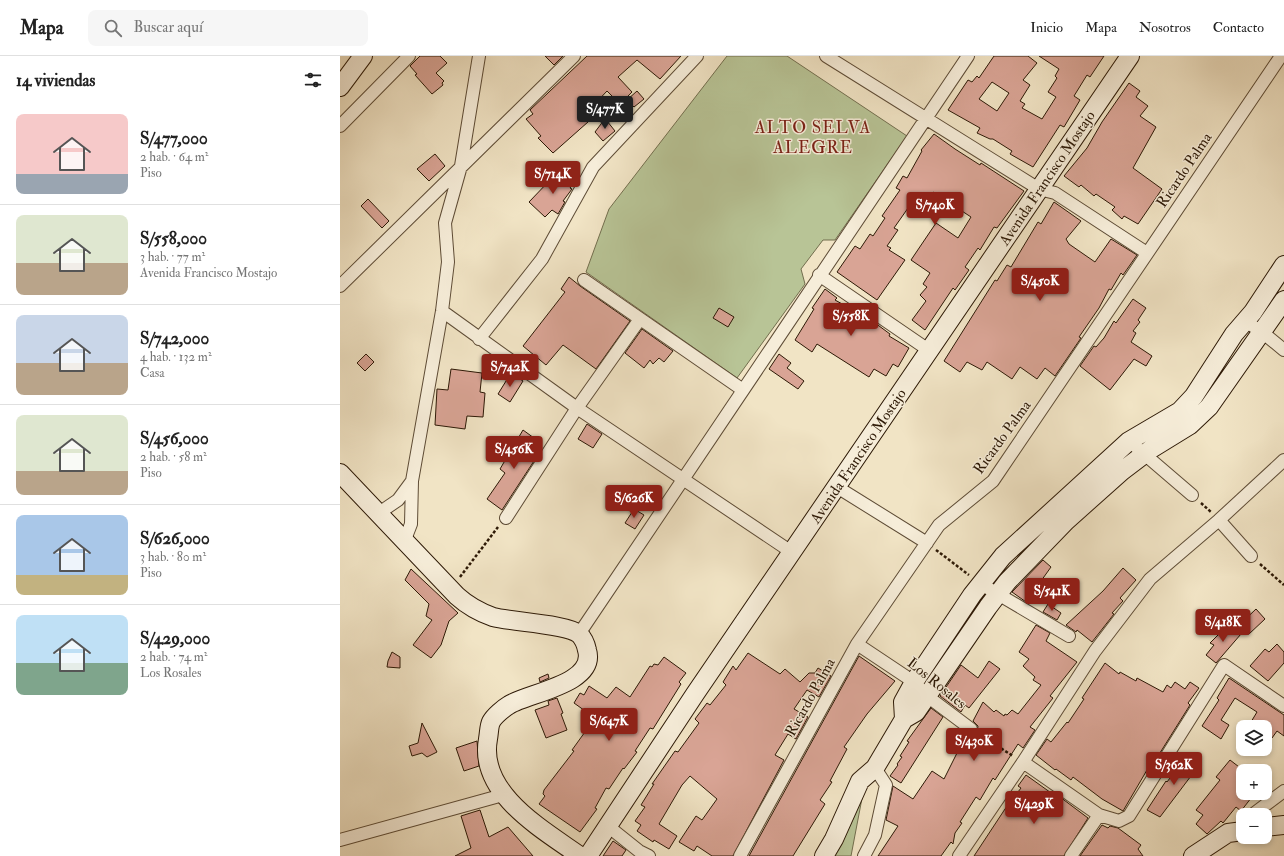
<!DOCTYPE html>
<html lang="es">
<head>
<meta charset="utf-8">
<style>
	body { margin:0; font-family:"IM FELL Double Pica",serif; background:#f6f6f6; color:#222; height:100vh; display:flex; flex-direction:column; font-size:15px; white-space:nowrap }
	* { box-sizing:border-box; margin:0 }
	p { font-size:13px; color:#767676 }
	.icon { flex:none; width:22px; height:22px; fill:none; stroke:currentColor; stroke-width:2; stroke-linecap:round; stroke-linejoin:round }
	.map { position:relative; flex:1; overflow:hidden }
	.details { display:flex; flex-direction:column; background:#fff; width:340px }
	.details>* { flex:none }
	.buttons { position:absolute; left:896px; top:664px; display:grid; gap:8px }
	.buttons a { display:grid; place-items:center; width:36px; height:36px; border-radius:8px; background:#fff; box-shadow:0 2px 6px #0003; font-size:20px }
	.price { position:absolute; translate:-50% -34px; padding:0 9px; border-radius:4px; background:#8f2418; color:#fff; font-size:13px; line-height:26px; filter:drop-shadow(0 1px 2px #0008) }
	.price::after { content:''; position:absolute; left:50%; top:24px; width:12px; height:9px; margin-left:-6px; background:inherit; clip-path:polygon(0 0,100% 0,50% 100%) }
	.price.active { background:#222; color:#fff }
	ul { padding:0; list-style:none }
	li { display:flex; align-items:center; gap:12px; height:100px; padding:0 16px }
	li+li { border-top:1px solid #e0e0e0 }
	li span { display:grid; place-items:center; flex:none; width:112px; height:80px; border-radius:8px; color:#555 }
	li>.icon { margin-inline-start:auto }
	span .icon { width:48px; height:48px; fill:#fffc; stroke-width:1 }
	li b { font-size:17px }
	h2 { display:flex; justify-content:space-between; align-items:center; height:48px; padding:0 16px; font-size:17px }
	header { display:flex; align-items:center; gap:24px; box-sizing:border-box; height:56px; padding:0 20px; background:#fff; border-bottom:1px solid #e0e0e0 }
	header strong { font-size:19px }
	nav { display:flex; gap:22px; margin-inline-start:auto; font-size:14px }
	.search { width:280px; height:36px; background:#f6f6f6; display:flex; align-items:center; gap:10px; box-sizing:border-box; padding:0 14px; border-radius:8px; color:#767676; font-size:15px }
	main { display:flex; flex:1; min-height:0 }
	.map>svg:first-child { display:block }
</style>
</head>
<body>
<header>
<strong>Mapa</strong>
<div class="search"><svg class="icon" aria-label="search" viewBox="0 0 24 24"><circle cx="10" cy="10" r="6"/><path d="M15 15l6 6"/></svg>Buscar aquí</div>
<nav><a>Inicio</a><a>Mapa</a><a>Nosotros</a><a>Contacto</a></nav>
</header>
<main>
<section class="details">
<h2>14 viviendas<svg class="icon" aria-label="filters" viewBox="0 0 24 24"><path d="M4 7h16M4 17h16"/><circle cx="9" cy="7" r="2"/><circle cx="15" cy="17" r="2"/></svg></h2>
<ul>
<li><span style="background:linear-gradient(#f6c9c9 75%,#9aa5b1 0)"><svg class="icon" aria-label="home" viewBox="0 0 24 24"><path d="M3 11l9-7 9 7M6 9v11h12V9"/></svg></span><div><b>S/477,000</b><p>2 hab. · 64 m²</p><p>Piso</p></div></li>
<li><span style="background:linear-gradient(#dfe7d0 60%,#b9a48a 0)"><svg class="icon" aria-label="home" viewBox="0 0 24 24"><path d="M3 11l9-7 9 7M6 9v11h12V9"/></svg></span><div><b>S/558,000</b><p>3 hab. · 77 m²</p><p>Avenida Francisco Mostajo</p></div></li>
<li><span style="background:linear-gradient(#c9d6e8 60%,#b9a48a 0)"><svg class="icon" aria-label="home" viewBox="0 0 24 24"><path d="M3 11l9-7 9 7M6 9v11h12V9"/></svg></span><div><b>S/742,000</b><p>4 hab. · 132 m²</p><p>Casa</p></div></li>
<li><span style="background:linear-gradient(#dfe7d0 70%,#b9a48a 0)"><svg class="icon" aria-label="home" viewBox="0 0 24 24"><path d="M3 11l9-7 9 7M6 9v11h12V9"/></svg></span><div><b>S/456,000</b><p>2 hab. · 58 m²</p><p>Piso</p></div></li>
<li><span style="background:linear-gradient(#a9c7e8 75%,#c2b280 0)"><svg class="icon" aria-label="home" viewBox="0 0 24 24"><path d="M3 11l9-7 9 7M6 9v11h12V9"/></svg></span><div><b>S/626,000</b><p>3 hab. · 80 m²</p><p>Piso</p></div></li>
<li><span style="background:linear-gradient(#bfe0f5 60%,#7fa58c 0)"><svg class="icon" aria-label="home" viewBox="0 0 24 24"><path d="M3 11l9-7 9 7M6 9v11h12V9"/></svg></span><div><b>S/429,000</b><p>2 hab. · 74 m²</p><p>Los Rosales</p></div></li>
</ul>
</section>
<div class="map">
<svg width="944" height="800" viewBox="0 0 944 800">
	<rect width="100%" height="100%" fill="#f1e4c5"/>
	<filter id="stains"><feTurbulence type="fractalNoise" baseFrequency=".005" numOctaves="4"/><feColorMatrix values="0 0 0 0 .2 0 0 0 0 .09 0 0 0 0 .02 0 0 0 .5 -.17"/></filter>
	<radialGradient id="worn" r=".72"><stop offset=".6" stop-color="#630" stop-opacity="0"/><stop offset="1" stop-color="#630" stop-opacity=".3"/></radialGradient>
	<path fill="#b8c496" stroke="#726e4e" d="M 387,0 L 447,0 L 567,80 L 495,184 L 483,184 L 461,213 L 465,228 L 397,322 L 246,216 L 269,153 Z
		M 523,737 L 511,800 L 484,800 Z"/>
	<path fill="#d9a495" stroke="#2d1906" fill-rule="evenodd" d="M 80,0 L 100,0 L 107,7 L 96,17 L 104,25 L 102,27 L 103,29 L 92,38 L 75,19 L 77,18 L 70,10 Z
		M 205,0 L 223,0 L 214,9 Z
		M 247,0 L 341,0 L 320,23 L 297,4 L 278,21 L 292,36 L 280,48 L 267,35 L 251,52 L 257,58 L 213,97 L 198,82 L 201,80 L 186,63 L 193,58 L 190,54 Z
		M 654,0 L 688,0 L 697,7 L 683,24 L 690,29 L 680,45 L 685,48 L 682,52 L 702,63 L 716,41 L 708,36 L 717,22 L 715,20 L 719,13 L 699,0 L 764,0 L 750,21 L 747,19 L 734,40 L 740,44 L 724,71 L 720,69 L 693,111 L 670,98 L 672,95 L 653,83 L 650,83 L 637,77 L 640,72 L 608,54 L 628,24 L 632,26 L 637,20 L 639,22 ZM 652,26 L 669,37 L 657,55 L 639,43 Z
		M 789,27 L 800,35 L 796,41 L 808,50 L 800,60 L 816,71 L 793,112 L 822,133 L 798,168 L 784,160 L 782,163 L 772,154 L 775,151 L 756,138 L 754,140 L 741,129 L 739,131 L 724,120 L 747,92 L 762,66 Z
		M 297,35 L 304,43 L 294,51 L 287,44 Z
		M 264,64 L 267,65 L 275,75 L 263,85 L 255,76 Z
		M 594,78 L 615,93 L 640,109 L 641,107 L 684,135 L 657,172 L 654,171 L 640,194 L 638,192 L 625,211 L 629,214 L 615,234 L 613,232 L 585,274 L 572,264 L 586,245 L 580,239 L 587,231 L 583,228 L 590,217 L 571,204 L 596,167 L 618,182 L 631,161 L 593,136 L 583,151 L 573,145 L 554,172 L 558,174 L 547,190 L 551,192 L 549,194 L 565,204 L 537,244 L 497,216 L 515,190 L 520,193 L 530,178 L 533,180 L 545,162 L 542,160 L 560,134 L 556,132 L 563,120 L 567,122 L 582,95 L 581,94 Z
		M 95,98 L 105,110 L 89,125 L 77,113 Z
		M 227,115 L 237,122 L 230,132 L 232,133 L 223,145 L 225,146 L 218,158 L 212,154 L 205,161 L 189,146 L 211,123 L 217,128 Z
		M 28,143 L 49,165 L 42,172 L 21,150 Z
		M 714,146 L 741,165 L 726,183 L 729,188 L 755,206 L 771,183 L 797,199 L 783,219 L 781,217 L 771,234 L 769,233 L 759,252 L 739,281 L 741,282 L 715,320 L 705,312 L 697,323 L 680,311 L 672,323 L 647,306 L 642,314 L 627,306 L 620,316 L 604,305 L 655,224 L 657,225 L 667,209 L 671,211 L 698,166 L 701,168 Z
		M 229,221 L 240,230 L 290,265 L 256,313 L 223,289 L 206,309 L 183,290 L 225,236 L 221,233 Z
		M 485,233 L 497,242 L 495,244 L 531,264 L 550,278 L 549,280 L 569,292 L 558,311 L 553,308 L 546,320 L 534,313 L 529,321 L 477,288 L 472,296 L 455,284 L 474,253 L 472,252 Z
		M 793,243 L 806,252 L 798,264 L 800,266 L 793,275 L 796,277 L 791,286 L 812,300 L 806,310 L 794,303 L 770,334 L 740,310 L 754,290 L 756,291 L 764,282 L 774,265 L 776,267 Z
		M 379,252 L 394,261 L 388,271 L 373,262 Z
		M 302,273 L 333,295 L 324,306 L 319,302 L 313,308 L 310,304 L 304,312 L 285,297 Z
		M 26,298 L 34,306 L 25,315 L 17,307 Z
		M 439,298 L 451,307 L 447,312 L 464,325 L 458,333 L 429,313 Z
		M 111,313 L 142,317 L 140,336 L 145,337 L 143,361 L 127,360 L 125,373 L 95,369 L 97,333 L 108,334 Z
		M 171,317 L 183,325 L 170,346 L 158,338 Z
		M 247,368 L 262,378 L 253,392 L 238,383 Z
		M 183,374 L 194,382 L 194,405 L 162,454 L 147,443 L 165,417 L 160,413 Z
		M 294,453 L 304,459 L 295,473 L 285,467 Z
		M 703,504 L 711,511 L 686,546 L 672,536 Z
		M 783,512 L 796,524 L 780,542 L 783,545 L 772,557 L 774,558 L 752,586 L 737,574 L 736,576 L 726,569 L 763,535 Z
		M 71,513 L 118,557 L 109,565 L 101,589 L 91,602 L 73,589 L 92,564 L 86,560 L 89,548 L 65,524 Z
		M 708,548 L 721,557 L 717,564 L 703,556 Z
		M 916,553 L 925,563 L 909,578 L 906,578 L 896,572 Z
		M 890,567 L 901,578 L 876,607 L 866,599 L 874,589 L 870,587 Z
		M 696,569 L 710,577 L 706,585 L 737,606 L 710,640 L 713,642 L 690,671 L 695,674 L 683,692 L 678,688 L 655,724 L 653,722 L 640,744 L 636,741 L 620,766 L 622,767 L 615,777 L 613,788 L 611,786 L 601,800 L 538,800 L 558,770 L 546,764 L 553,730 L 573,743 L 592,715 L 604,723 L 626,679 L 630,680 L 637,677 L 638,670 L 633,665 L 643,646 L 654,656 L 656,654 L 664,660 L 665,658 L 667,659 L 672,654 L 678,658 L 701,629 L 693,624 L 695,621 L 683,610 L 689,603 L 679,596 Z
		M 937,588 L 944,596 L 944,607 L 928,625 L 910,610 L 925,593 L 929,596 Z
		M 52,596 L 60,601 L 60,612 L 47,611 L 48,605 Z
		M 408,597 L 440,618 L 445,613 L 460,626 L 469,617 L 475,617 L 478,612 L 491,620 L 479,641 L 467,634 L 454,653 L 468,661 L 456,683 L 448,678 L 435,699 L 444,704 L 393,800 L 372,800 L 357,790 L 354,795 L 339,786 L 356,760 L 362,764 L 377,743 L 350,720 L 342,729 L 319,768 L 337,780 L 329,793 L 314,784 L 313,786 L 297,775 L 301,769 L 295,765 L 305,751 L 301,749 L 314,728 L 312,728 L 335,695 L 338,696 L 359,667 L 355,663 L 367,647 L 370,649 L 386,629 L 383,626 L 393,610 L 396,614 Z
		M 519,600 L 555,625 L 527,658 L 504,691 L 507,693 L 490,725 L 492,726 L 480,744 L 485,748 L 453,800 L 409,800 Z
		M 324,601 L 346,617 L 339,626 L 341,628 L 313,673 L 310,672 L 295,695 L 297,696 L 284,713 L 283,712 L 269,733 L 266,732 L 255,752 L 257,753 L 240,776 L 199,748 L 205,740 L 203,738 L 204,734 L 234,695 L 232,694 L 255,662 L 234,647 L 240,637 L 244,639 L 249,630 L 267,642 L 276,631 L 290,641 L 310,610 L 312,611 L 314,608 L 318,609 Z
		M 649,605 L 660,613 L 629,652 L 625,649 L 621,656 L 600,640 L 621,609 L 638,622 Z
		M 765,607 L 779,618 L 780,616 L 796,625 L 797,622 L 823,636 L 827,629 L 831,632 L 835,626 L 845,633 L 850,626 L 859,632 L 848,647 L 850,649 L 818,700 L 808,715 L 807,714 L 783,755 L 762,743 L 733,721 L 731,724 L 716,713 L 715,714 L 696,699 L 707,683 L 711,686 L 727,666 L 728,667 L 744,643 L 742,642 Z
		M 208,618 L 209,622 L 200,626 L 199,622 Z
		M 889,622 L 944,659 L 944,680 L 937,675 L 932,682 L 925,678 L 925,671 L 908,671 L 917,656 L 895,642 L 881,664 L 889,669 L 881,683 L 862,670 L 879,644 L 877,642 Z
		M 217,642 L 223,657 L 221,658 L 227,674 L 206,682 L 195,654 L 209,649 L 208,645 Z
		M 591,652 L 603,661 L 561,727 L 550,720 L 558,709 L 557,708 L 562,701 L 560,700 L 569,686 L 567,685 Z
		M 82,667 L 97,696 L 87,701 L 82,697 L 72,700 L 69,690 L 78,687 Z
		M 137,685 L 139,710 L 124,715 L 116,692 Z
		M 848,698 L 860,708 L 820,761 L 807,754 L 826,725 L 827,726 Z
		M 890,704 L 903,714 L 903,737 L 915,737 L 901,755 L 896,751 L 883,767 L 881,765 L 867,778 L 856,768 L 863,759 L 856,754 L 880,724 L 876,721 Z
		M 686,719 L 714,739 L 715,737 L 720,741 L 748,762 L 724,800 L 634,800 L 665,753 L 681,732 L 678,730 Z
		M 140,754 L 149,781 L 168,771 L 193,800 L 115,800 L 131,792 L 121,760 Z
		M 762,769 L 768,772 L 770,770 L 778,772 L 801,789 L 798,793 L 803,800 L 740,800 Z
		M 273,785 L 286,794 L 282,800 L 263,800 Z"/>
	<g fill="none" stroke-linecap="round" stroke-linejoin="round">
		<defs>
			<path id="street" d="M 486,0 L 699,133 L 715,137 L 807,197
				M 0,70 L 69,0
				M 479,219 L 590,295
				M 244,224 L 403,334
				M 0,230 L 234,0
				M 102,255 L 237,352 L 453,497
				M 905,265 L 922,276 L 944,294
				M 139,283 L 202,203 L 253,111 L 357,0
				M 789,385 L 852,439
				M 497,431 L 587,487
				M 39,457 L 58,444 L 72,425
				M 166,462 L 237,352 L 300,263
				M 879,464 L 911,500
				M 64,486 L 71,468 L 72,425 L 102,255 L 108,206 L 105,167 L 121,110 L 139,0
				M 641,528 L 729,580
				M 239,578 C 370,386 497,192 628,0
				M 517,588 L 574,626 L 587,640 L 631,673
				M 683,706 L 759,759 L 779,765 L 789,760 L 884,609 L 944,650
				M 912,759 L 944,735
				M 269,771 L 299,795 L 309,800
				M 0,784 L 163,739
				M 400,800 L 517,588 L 599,469 L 653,425 L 941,0
				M 524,800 L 535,779 L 546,729 L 535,712
				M 619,800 L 683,706 L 755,595 L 810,523 L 879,464 L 944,404
				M 731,800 L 759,759"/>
			<path id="secondary" d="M 0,31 L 23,0
				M 0,417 L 117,540 C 128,550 139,556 153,561 C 172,566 227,568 239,578 C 244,583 246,589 247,594 C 257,628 188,637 169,649 C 164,652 154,660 151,666 C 149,670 149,678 148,683 C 138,737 202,773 240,800
				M 564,663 L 563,646 L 574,626 L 632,539 L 663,500 L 789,385 L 840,355 L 854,340 L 894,278 L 913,256 L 944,209
				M 925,771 L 944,769
				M 248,800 L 355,638 L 790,0
				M 484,800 L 494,783 L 520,725 L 535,712 L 564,663 L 576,656 L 648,551 L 667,526 L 726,465 L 782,415 L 811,393 L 850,369 L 869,351 L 944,244
				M 853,800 L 888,777 L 903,775"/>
		</defs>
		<use href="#street" stroke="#5e4c36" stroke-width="14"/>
		<use href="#secondary" stroke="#2d1906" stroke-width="20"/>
		<path stroke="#2d1906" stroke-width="2.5" stroke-dasharray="3 2" stroke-linecap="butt" d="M 861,447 L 871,456
			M 596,494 L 629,519
			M 920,508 L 944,529
			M 120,521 L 158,471
			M 640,679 L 673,700"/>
		<use href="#street" stroke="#f6edd9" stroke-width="12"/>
		<use href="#secondary" stroke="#f6edd9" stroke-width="18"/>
	</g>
	<g text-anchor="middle" stroke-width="3" stroke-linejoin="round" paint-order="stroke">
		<g font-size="15" fill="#2d1906" stroke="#f6edd9">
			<text transform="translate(844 114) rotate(-56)" y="5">Ricardo Palma</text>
			<text transform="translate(707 122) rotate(-56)" y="5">Avenida Francisco Mostajo</text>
			<text transform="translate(662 381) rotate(-54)" y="5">Ricardo Palma</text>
			<text transform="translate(518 400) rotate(-56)" y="5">Avenida Francisco Mostajo</text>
			<text transform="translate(597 627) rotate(39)" y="5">Los Rosales</text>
			<text transform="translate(470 641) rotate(-61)" y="5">Ricardo Palma</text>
		</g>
		<g font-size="17" letter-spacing="1" fill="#7a1f14" stroke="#f6edd9">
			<text x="473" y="77">ALTO SELVA<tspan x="473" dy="20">ALEGRE</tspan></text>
		</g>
	</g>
	<rect width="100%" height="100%" filter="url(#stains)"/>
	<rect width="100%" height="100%" fill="url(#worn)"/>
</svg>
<div class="buttons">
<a><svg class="icon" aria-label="layers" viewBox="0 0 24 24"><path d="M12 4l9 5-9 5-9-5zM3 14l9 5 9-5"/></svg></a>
<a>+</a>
<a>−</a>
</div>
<b class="price active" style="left:265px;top:74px">S/477K</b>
<b class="price" style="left:213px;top:139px">S/714K</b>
<b class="price" style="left:595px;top:170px">S/740K</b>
<b class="price" style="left:700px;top:246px">S/450K</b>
<b class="price" style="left:511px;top:281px">S/558K</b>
<b class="price" style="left:170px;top:332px">S/742K</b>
<b class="price" style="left:174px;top:414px">S/456K</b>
<b class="price" style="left:294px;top:463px">S/626K</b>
<b class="price" style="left:712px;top:556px">S/541K</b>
<b class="price" style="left:883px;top:587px">S/418K</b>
<b class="price" style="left:269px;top:686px">S/647K</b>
<b class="price" style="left:634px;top:706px">S/430K</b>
<b class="price" style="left:834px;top:730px">S/362K</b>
<b class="price" style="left:694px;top:769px">S/429K</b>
</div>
</main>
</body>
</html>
